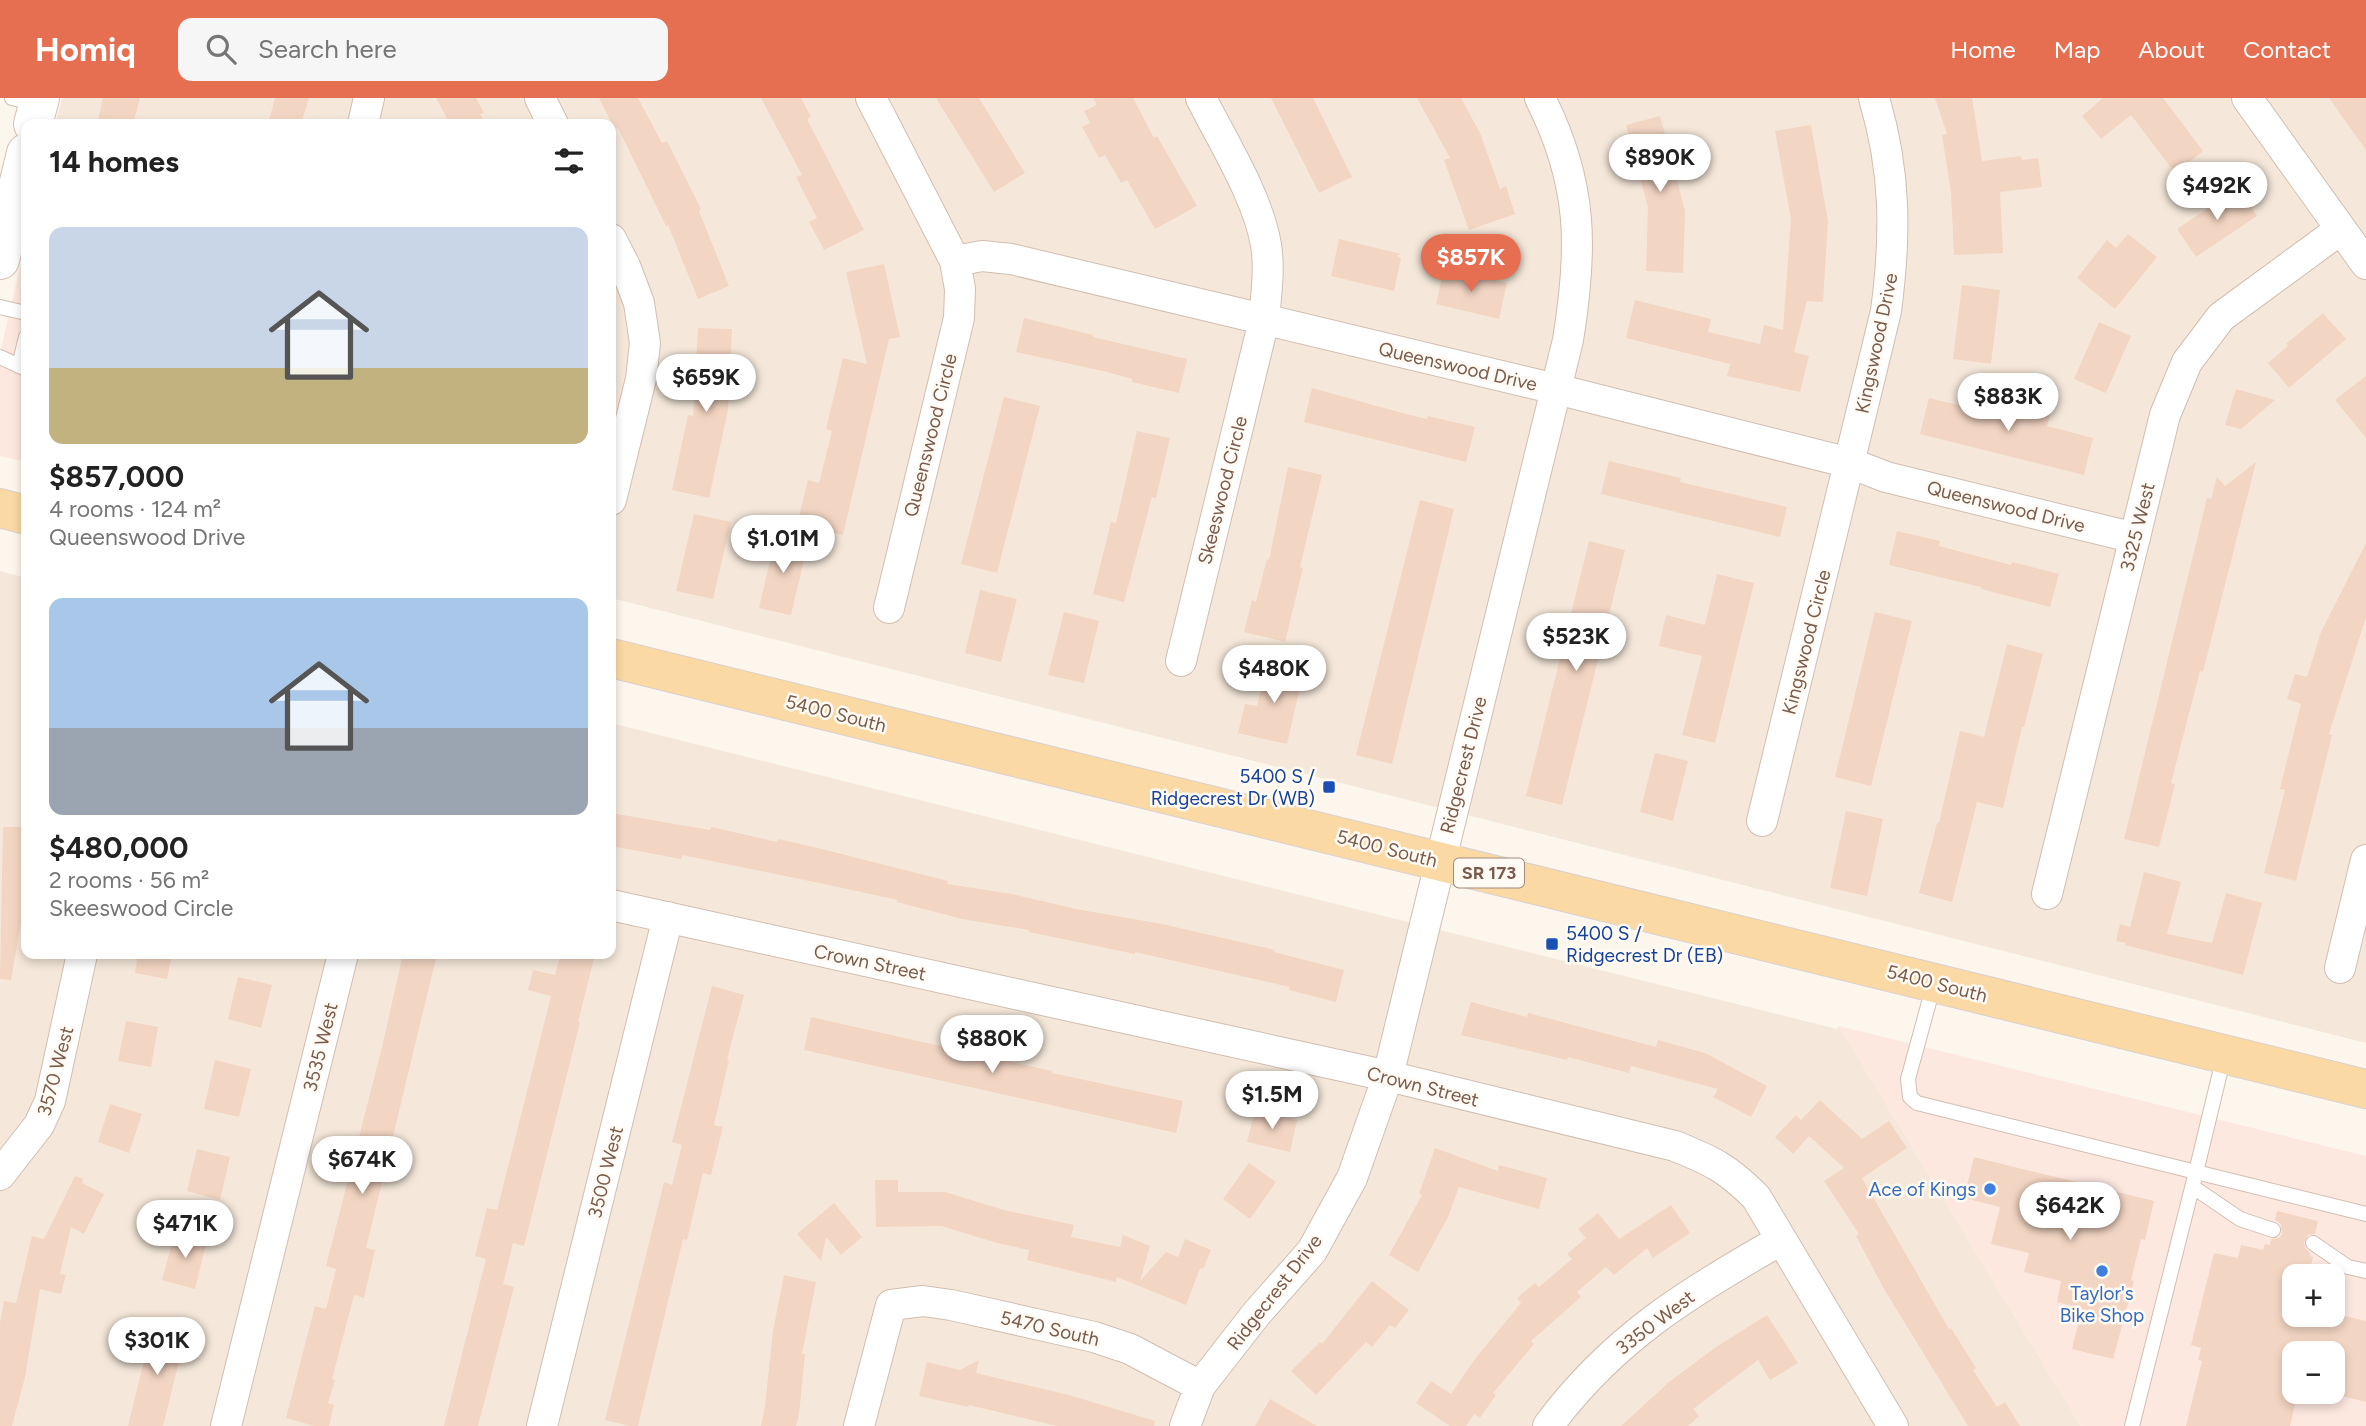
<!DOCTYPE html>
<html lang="en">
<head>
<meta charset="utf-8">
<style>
	body { margin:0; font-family:Figtree,sans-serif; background:#f6f6f6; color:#222; height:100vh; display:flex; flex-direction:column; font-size:26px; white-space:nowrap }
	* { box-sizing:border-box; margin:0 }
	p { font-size:23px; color:#767676 }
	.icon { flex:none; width:38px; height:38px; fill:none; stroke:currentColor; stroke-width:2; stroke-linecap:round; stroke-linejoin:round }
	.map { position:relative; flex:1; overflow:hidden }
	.details { position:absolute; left:21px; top:21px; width:595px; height:840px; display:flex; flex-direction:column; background:#fff; border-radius:14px; box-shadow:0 4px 10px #0003 }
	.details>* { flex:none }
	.fabs { position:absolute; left:2282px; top:1166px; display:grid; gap:14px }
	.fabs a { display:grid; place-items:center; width:63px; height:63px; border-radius:14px; background:#fff; box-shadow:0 4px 10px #0003; font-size:35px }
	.price { position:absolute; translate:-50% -60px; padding:0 16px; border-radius:24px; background:#fff; color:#222; font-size:23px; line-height:46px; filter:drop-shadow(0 2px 4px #0008) }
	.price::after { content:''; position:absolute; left:50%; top:42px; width:21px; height:16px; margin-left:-10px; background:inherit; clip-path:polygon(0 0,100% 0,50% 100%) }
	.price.on { background:#e76f51; color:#fff }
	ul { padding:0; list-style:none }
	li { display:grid; align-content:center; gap:14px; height:371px; padding:0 28px }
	li span { display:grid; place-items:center; height:217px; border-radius:14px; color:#555 }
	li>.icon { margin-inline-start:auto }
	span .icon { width:126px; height:126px; fill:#fffc; stroke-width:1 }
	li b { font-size:30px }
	h2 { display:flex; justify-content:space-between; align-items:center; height:84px; padding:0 28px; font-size:30px }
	header { display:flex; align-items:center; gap:42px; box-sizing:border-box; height:98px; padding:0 35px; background:#e76f51; color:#fff }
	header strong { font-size:33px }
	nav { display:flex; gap:38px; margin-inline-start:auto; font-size:24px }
	.search { width:490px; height:63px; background:#f6f6f6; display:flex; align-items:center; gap:18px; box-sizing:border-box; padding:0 24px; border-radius:14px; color:#767676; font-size:26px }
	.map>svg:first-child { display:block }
</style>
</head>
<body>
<header>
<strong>Homiq</strong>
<div class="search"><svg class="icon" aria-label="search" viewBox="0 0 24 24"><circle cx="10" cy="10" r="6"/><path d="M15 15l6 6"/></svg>Search here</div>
<nav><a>Home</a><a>Map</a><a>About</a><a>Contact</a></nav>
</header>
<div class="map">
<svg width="2366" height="1328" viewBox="0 0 2366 1328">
	<rect width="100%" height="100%" fill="#fdf6ec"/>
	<path fill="#f5e8da" d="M 62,0 L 2366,0 L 2366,945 L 611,500 L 611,26 L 55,26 Z
		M 0,473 L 26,480 L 26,856 L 611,856 L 611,625 L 1837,931 L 1839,928 L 2081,1328 L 0,1328 Z"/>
	<path fill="#fde8e0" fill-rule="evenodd" d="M 20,169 L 26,170 L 26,364 L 0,358 L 0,255 Z
		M 1839,928 L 2366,1058 L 2366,1328 L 2081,1328 ZM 2294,1178 L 2333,1178 L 2333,1216 L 2294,1216 ZM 2294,1255 L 2333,1255 L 2333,1293 L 2294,1293 Z"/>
	<path fill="#f3d5c3" d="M 103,0 L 140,0 L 133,26 L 97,26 Z
		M 275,0 L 309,0 L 301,26 L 268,26 Z
		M 436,0 L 476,0 L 484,15 L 480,16 L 485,26 L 450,26 Z
		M 599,0 L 638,0 L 662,45 L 667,43 L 701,111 L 699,113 L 729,188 L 698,201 L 668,127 L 666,128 L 618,30 L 615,32 Z
		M 761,0 L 801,0 L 811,19 L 807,21 L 864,132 L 824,152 L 809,124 L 817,120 L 796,79 L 802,77 Z
		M 936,0 L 979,0 L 1025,75 L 994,94 Z
		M 1093,0 L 1133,0 L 1154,40 L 1157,38 L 1197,108 L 1155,131 L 1127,82 L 1121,85 L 1105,57 L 1099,60 L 1082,29 L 1090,25 L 1084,13 L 1097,7 Z
		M 1271,0 L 1313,0 L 1352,79 L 1319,95 Z
		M 1417,0 L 1461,0 L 1480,35 L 1500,91 L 1506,88 L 1515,116 L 1469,132 L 1444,62 L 1450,60 Z
		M 1935,0 L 1972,0 L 1982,63 L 2021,58 L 2022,62 L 2038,60 L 2042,89 L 2000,94 L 2003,155 L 1954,157 L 1951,95 L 1942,37 L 1947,36 Z
		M 2103,0 L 2163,0 L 2203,53 L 2175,75 L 2131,17 L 2101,41 L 2082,18 Z
		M 2329,0 L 2366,0 L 2366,52 L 2348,27 Z
		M 1660,18 L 1666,40 L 1679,36 L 1686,59 L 1672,63 L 1685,113 L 1683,175 L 1646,173 L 1648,109 L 1626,27 Z
		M 1811,27 L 1828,123 L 1823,204 L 1807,203 L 1794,254 L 1809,258 L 1800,294 L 1727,278 L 1730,266 L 1626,240 L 1635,202 L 1711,221 L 1708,234 L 1760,246 L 1764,227 L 1783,232 L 1791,121 L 1775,33 Z
		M 2238,90 L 2257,118 L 2196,159 L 2177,131 Z
		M 2128,136 L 2157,159 L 2115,211 L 2077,180 L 2107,142 L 2116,150 Z
		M 1339,141 L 1401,156 L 1396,158 L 1401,160 L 1394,193 L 1331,178 Z
		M 884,166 L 900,239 L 889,241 L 843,437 L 797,426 L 808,382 L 819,385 L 832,333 L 826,331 L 843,260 L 867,266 L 846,174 Z
		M 1444,170 L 1507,185 L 1499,221 L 1436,206 Z
		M 1962,187 L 2000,192 L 1991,266 L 1953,261 Z
		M 2323,215 L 2346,241 L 2289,290 L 2268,265 L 2288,248 L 2286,246 Z
		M 1024,220 L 1093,237 L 1093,239 L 1187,261 L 1179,295 L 1132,284 L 1132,281 L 1107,274 L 1016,254 Z
		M 2099,224 L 2131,238 L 2106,295 L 2074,281 Z
		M 698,230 L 732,231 L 728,312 L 709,400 L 672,392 L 688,317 L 693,318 Z
		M 2366,278 L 2366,340 L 2335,302 Z
		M 1312,290 L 1402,315 L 1427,321 L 1428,318 L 1475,329 L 1466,364 L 1304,324 Z
		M 2236,291 L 2275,302 L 2241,331 L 2225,327 Z
		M 1979,297 L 2050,317 L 2047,328 L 2093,340 L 2084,377 L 1920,336 L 1929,300 L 1975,311 Z
		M 1004,299 L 1040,308 L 997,475 L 961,466 Z
		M 1137,333 L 1170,340 L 1156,400 L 1152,399 L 1124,504 L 1093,496 L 1111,424 L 1116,425 Z
		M 1609,363 L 1681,380 L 1680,384 L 1787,409 L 1780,439 L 1601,396 Z
		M 2256,364 L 2203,574 L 2200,573 L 2171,685 L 2175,686 L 2159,749 L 2124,741 L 2207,400 L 2211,401 L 2217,379 L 2225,388 Z
		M 1288,369 L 1322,377 L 1300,469 L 1303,470 L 1285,544 L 1244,534 L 1252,502 L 1256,504 L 1267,461 L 1269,462 Z
		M 1420,402 L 1454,411 L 1392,666 L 1356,657 Z
		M 694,416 L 731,424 L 713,501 L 676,493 Z
		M 1897,433 L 1940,443 L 1939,448 L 2011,467 L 2012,464 L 2059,476 L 2050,509 L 1981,491 L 1981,489 L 1889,467 Z
		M 776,437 L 808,445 L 791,517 L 759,510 Z
		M 1589,443 L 1625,452 L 1562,707 L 1526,698 Z
		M 2366,445 L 2366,519 L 2329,636 L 2332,637 L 2296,783 L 2264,775 L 2285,692 L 2280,691 L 2301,606 L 2287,601 L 2295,576 L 2307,579 L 2321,534 Z
		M 1717,476 L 1754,485 L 1715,645 L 1682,637 L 1702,558 L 1659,548 L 1666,517 L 1705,527 Z
		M 980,492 L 1017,501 L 1001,564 L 965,555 Z
		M 1064,514 L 1099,523 L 1084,585 L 1048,577 Z
		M 1875,514 L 1912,523 L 1871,688 L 1835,679 Z
		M 2007,546 L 2043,556 L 2024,629 L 2022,629 L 2003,710 L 1977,704 L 1952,804 L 1919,795 L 1937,725 L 1939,725 L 1960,633 L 1984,639 Z
		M 1267,564 L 1304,572 L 1287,646 L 1238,635 L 1245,606 L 1257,608 Z
		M 1655,655 L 1688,663 L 1673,723 L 1640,714 Z
		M 1846,713 L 1883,721 L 1867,798 L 1830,790 Z
		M 611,715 L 710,732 L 711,729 L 777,744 L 778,741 L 818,750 L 948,783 L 947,786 L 1012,796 L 1076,811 L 1162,826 L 1275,852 L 1274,854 L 1344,872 L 1336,904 L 1289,892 L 1290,889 L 1135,854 L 1135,856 L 1029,834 L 1029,832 L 962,821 L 897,804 L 898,802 L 824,786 L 682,757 L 681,761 L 611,748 Z
		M 3,729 L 26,729 L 26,796 L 11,882 L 0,881 Z
		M 2144,774 L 2181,784 L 2167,836 L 2212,845 L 2226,795 L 2262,805 L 2243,877 L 2125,847 L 2126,845 L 2116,843 L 2120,826 L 2130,829 Z
		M 138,856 L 172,856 L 167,881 L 135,875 Z
		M 403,856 L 437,856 L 366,1150 L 375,1152 L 364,1200 L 354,1197 L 332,1281 L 335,1282 L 328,1305 L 334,1307 L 329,1328 L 314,1328 L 286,1320 L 315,1208 L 326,1211 L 336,1171 L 326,1168 L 383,945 Z
		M 561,856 L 595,856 L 578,924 L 580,924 L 524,1148 L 513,1145 L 503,1186 L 514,1189 L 478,1328 L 444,1328 L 486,1161 L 475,1158 L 487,1110 L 497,1112 L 551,898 L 528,892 L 533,872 L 555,877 Z
		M 238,879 L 272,887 L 261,930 L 228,921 Z
		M 712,888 L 744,897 L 727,962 L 729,962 L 714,1027 L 723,1029 L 711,1077 L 703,1075 L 687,1142 L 683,1141 L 638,1328 L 630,1328 L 605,1322 L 664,1084 L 672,1087 L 682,1047 L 672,1044 Z
		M 1471,904 L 1527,919 L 1528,915 L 1656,949 L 1658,942 L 1705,955 L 1767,988 L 1751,1019 L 1713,999 L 1718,991 L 1631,968 L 1629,975 L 1568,959 L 1567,962 L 1461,937 Z
		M 811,919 L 1052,973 L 1052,975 L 1183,1003 L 1176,1035 L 804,952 Z
		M 126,923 L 158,929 L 151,969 L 118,963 Z
		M 215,962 L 251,971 L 239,1019 L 204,1011 Z
		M 1820,1002 L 1862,1041 L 1889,1023 L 1907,1050 L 1862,1080 L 1949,1231 L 1951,1230 L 1976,1270 L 1973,1272 L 1997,1309 L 2005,1304 L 2020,1328 L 1968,1328 L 1884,1191 L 1856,1138 L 1859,1136 L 1824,1083 L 1844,1070 L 1809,1038 L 1793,1056 L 1775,1039 L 1796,1017 L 1801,1022 Z
		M 110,1006 L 142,1016 L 129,1055 L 98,1044 Z
		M 1255,1012 L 1297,1022 L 1290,1054 L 1247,1044 Z
		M 1435,1050 L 1498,1073 L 1499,1067 L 1547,1080 L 1539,1111 L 1459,1089 L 1448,1119 L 1418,1174 L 1389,1157 L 1422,1097 L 1419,1096 Z
		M 197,1051 L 230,1059 L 220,1102 L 187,1093 Z
		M 1974,1059 L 2154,1103 L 2145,1142 L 2141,1141 L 2131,1182 L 2134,1183 L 2113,1261 L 2072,1251 L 2082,1210 L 2057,1204 L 2061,1183 L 2024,1174 L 2029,1155 L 1991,1146 L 2000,1109 L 1964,1100 Z
		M 1249,1065 L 1276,1084 L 1250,1121 L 1223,1101 Z
		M 75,1078 L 83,1081 L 82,1085 L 104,1096 L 84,1136 L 71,1129 L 60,1176 L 66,1177 L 61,1196 L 40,1191 L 25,1279 L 12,1328 L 0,1328 L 0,1225 L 4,1203 L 16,1205 L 32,1138 L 44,1141 Z
		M 875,1082 L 898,1082 L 898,1094 L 945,1094 L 1004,1112 L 1074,1127 L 1071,1139 L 1120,1149 L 1123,1137 L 1150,1148 L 1140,1183 L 1166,1154 L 1178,1159 L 1185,1141 L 1211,1152 L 1203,1171 L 1200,1170 L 1186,1207 L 1117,1179 L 1116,1184 L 1027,1162 L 1029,1152 L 997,1145 L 941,1128 L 876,1129 Z
		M 834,1105 L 862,1139 L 841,1157 L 826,1139 L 821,1163 L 797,1136 Z
		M 1671,1107 L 1690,1135 L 1653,1160 L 1647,1150 L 1614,1177 L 1606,1169 L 1577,1194 L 1581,1199 L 1531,1243 L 1534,1246 L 1493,1295 L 1496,1297 L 1480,1320 L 1474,1316 L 1466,1328 L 1450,1328 L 1416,1305 L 1431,1283 L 1451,1296 L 1475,1261 L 1521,1205 L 1517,1200 L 1535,1185 L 1539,1189 L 1572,1161 L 1567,1156 L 1586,1140 L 1578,1131 L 1598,1115 L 1619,1141 Z
		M 2277,1113 L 2318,1123 L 2315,1136 L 2308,1137 L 2304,1144 L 2305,1150 L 2310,1155 L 2310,1158 L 2313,1159 L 2309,1178 L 2294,1178 L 2294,1216 L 2333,1215 L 2366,1223 L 2366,1304 L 2321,1293 L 2333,1293 L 2333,1255 L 2294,1255 L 2294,1293 L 2298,1293 L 2290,1328 L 2186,1328 L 2202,1263 L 2198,1262 L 2201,1250 L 2191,1247 L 2214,1155 L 2238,1160 L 2241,1147 L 2263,1152 L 2265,1146 L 2270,1147 L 2271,1141 L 2279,1140 L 2282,1136 L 2281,1126 L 2275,1122 Z
		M 175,1134 L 207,1142 L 195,1191 L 162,1182 Z
		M 784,1177 L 816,1184 L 802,1256 L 805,1256 L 799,1317 L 796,1328 L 761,1328 L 765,1308 L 773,1233 Z
		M 1372,1183 L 1409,1212 L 1395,1230 L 1390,1227 L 1372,1249 L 1366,1244 L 1316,1297 L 1291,1273 L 1320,1244 L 1322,1246 Z
		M 1767,1217 L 1798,1265 L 1770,1282 L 1758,1262 L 1693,1311 L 1699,1318 L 1688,1328 L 1621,1328 L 1669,1284 L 1716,1249 Z
		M 153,1226 L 186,1235 L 163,1328 L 128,1328 Z
		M 979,1262 L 976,1275 L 1069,1297 L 1155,1323 L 1154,1328 L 1057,1328 L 969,1307 L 968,1309 L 919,1298 L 927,1264 L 960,1272 Z
		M 1270,1301 L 1317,1328 L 1255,1328 Z"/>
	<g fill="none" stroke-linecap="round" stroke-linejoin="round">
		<defs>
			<path id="lane" d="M 12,0 L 37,6
				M 0,209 L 26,215
				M 0,259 L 26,271
				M 19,268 L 26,239
				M 1934,886 L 1908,981 L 1910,999 L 1917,1005 L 2196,1074 L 2132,1328
				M 2224,958 L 2196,1074 L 2366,1116
				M 2193,1089 L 2240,1121 L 2273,1132
				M 2313,1145 L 2348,1169 L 2366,1173"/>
			<path id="street" d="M 540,0 L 553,26
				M 871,0 L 955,163 L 960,191 L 959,220 L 889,510
				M 2247,0 L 2366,166
				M 363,26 L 369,0
				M 611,141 L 625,168 L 639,205 L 645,245 L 641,281 L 611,402
				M 955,163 L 982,158 L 1011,161 L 1556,291 L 1850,365 L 1886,379 L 2135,440
				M 1181,563 L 1264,222 C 1266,197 1270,172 1266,147 C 1258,99 1223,44 1201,0
				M 1762,723 L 1886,213 C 1896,137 1896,74 1874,0
				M 2047,796 L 2165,317 L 2187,264 L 2221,219 L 2341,131
				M 611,807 L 1388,978 L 1675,1048 C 1712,1063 1727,1070 1756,1099 L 1893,1328
				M 2340,870 L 2366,762
				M 0,1077 L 39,1027 L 50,1003 L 82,856
				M 226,1328 L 343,856
				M 542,1328 L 668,819
				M 859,1328 L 891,1207 L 923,1203 L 951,1207 L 1094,1239 L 1130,1251 L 1200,1288
				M 1185,1328 L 1200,1288 L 1257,1215 L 1312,1153 L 1352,1080 L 1388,978 L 1568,242 C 1583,150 1583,85 1540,0
				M 1548,1328 C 1612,1241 1689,1194 1781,1142"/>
			<path id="secondary" d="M 33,26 L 40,0
				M 0,162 L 26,55"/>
			<path id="primary" d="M 0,410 L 26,417
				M 611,560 L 2366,991"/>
		</defs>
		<use href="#lane" stroke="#d1beb0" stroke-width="16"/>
		<use href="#street" stroke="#d1beb0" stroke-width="32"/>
		<use href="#secondary" stroke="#d6c0b0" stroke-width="40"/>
		<use href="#primary" stroke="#dad1cd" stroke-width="40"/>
		<use href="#lane" stroke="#fff" stroke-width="14"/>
		<use href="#street" stroke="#fff" stroke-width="30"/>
		<use href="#secondary" stroke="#fff" stroke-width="38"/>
		<use href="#primary" stroke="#fbd9a5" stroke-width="38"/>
	</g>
	<g fill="#1a4fb4" stroke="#fffaf3" stroke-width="2.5">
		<rect x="1322" y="682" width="14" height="14" rx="3.5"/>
		<rect x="1545" y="839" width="14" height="14" rx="3.5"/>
	</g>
	<g fill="#3f7fe0" stroke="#fffaf3" stroke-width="2.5">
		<circle cx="1990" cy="1091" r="7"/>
		<circle cx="2102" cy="1173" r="7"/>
	</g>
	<g text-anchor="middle" stroke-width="5" stroke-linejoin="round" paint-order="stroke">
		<rect fill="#fffaf3" stroke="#a28b7f" stroke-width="2" x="1454" y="760.5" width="70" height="29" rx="5"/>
		<g font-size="18" font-weight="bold" fill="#7a5c4d">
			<text x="1489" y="781">SR 173</text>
		</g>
		<g font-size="19" fill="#7a5c4d" stroke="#fffaf3">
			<text transform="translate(1876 245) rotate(-78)" y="7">Kingswood Drive</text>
			<text transform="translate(1458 268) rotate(13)" y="7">Queenswood Drive</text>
			<text transform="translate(930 337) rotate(-76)" y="7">Queenswood Circle</text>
			<text transform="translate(1222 392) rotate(-76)" y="7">Skeeswood Circle</text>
			<text transform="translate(2006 408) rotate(14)" y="7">Queenswood Drive</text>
			<text transform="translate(2137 429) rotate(-76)" y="7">3325 West</text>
			<text transform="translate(1806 544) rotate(-76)" y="7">Kingswood Circle</text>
			<text transform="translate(836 615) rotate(14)" y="7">5400 South</text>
			<text transform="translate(1463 667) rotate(-76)" y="7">Ridgecrest Drive</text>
			<text transform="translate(1387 750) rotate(14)" y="7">5400 South</text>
			<text transform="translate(870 864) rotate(12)" y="7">Crown Street</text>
			<text transform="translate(1937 885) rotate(14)" y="7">5400 South</text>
			<text transform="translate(320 949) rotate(-76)" y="7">3535 West</text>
			<text transform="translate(55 973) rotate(-75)" y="7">3570 West</text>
			<text transform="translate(1423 988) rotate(14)" y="7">Crown Street</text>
			<text transform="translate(605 1074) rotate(-76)" y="7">3500 West</text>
			<text transform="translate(1274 1194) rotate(-52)" y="7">Ridgecrest Drive</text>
			<text transform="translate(1655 1224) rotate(-37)" y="7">3350 West</text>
			<text transform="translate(1050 1230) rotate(13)" y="7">5470 South</text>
		</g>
		<g font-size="19" fill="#164399" stroke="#fffaf3" text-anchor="end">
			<text x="1315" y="685">5400 S /<tspan x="1315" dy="22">Ridgecrest Dr (WB)</tspan></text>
			<text x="1566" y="842" text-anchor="start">5400 S /<tspan x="1566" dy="22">Ridgecrest Dr (EB)</tspan></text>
		</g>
		<g font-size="19" fill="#366cbe" stroke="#fffaf3" text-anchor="end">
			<text x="1976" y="1098">Ace of Kings</text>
			<text x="2102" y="1202" text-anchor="middle">Taylor's<tspan x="2102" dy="22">Bike Shop</tspan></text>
		</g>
	</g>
</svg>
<div class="fabs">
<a>+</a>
<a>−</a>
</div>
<b class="price" style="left:1660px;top:96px">$890K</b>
<b class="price" style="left:2217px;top:124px">$492K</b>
<b class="price on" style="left:1471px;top:196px">$857K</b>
<b class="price" style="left:706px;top:316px">$659K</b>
<b class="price" style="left:2008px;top:335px">$883K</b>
<b class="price" style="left:783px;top:477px">$1.01M</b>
<b class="price" style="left:1576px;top:575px">$523K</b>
<b class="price" style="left:1274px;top:607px">$480K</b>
<b class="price" style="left:992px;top:977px">$880K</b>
<b class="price" style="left:1272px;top:1033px">$1.5M</b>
<b class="price" style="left:362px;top:1098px">$674K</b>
<b class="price" style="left:2070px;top:1144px">$642K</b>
<b class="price" style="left:185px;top:1162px">$471K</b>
<b class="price" style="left:157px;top:1279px">$301K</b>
<section class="details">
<h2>14 homes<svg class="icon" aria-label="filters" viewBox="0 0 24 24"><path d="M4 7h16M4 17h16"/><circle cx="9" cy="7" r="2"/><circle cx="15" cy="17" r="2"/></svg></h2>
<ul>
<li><span style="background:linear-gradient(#c9d6e8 65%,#c2b280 0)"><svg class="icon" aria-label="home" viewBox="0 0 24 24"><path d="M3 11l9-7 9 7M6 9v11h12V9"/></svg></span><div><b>$857,000</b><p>4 rooms · 124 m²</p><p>Queenswood Drive</p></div></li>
<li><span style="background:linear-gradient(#a9c7e8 60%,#9aa5b1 0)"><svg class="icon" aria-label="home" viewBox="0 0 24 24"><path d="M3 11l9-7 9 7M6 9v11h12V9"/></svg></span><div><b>$480,000</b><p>2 rooms · 56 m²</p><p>Skeeswood Circle</p></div></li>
</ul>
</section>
</div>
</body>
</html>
